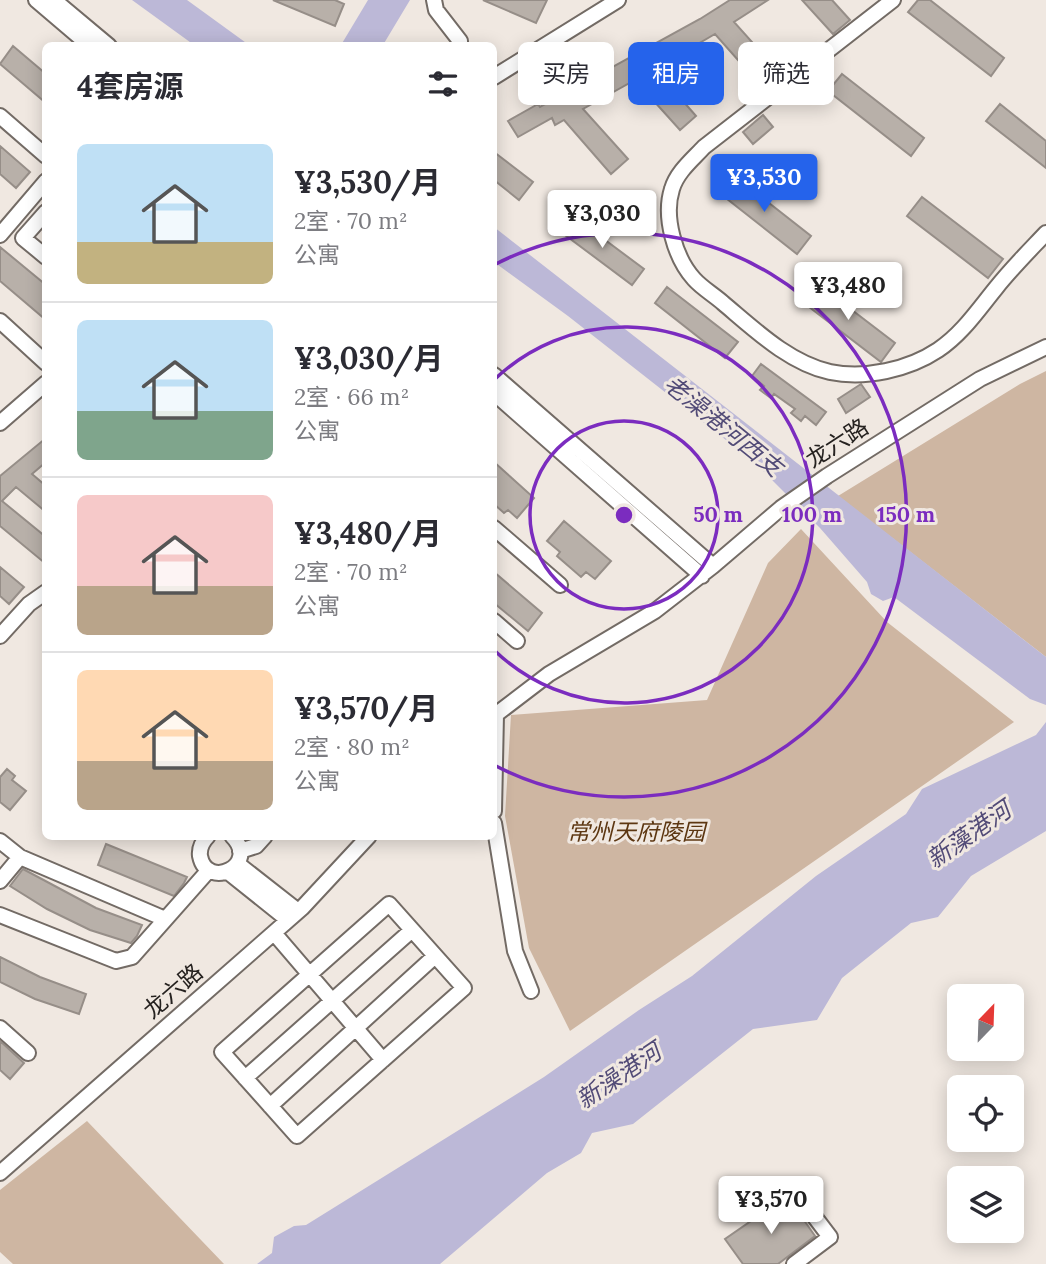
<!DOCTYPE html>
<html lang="zh">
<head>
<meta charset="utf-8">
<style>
	body { margin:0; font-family:Lora,"Noto Sans SC",serif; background:#f7f7f7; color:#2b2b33; height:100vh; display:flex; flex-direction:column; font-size:26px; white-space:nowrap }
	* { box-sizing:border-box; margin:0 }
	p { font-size:23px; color:#7c7c81 }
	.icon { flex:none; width:38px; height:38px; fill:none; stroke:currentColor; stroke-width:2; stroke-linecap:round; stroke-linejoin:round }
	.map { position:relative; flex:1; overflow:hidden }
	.side { position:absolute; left:42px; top:42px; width:455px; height:798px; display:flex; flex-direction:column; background:#fff; border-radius:10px; box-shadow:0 4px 18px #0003 }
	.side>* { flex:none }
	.hud { position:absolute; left:518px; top:42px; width:422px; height:63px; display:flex; gap:14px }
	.needle { width:46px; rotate:23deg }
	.tools { position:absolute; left:947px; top:984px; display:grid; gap:14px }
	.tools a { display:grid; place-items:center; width:77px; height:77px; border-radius:10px; background:#fff; box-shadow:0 4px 18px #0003; font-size:35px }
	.price { position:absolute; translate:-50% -60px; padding:0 16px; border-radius:7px; background:#fff; color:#222; font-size:23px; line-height:46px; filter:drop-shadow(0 2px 4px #0008) }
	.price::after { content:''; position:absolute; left:50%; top:42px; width:21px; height:16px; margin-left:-10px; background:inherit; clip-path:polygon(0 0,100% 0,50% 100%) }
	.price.current { background:#2563eb; color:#fff }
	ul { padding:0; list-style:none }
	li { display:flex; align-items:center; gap:21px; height:175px; padding:0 35px }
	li+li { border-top:2px solid #e1e1e2 }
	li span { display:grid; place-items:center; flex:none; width:196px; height:140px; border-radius:10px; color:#555 }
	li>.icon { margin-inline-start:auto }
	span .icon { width:84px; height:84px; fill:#fffc; stroke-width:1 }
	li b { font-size:30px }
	h2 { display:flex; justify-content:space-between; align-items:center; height:84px; padding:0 35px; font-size:30px }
	.tag { padding:0 24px; border-radius:10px; background:#fff; box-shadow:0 4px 18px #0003; font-size:24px; line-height:63px }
	.tag.current { background:#2563eb; color:#fff }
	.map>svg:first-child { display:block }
</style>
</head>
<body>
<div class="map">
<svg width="1046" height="1264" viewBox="0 0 1046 1264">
	<rect width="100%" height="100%" fill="#f0e8e1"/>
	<path fill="#ceb6a2" d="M 1046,371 L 1046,657 L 838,496 L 1020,384 Z
		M 801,529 L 887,622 L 1014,722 L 570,1031 L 529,948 L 505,816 L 511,715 L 707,700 L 768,563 Z
		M 87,1121 L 224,1264 L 13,1264 L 0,1252 L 0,1190 Z"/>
	<path fill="#bcb8d7" d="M 132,0 L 187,0 L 249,45 L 194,45 Z
		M 368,0 L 410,0 L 383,45 L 341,45 Z
		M 494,227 L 1046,657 L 1046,705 L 1030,699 L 894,597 L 883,601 L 871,594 L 867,582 L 820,528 L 754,462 L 568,316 L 494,262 Z
		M 1046,722 L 1046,831 L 971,876 L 938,917 L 911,923 L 842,978 L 817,1020 L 753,1029 L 633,1124 L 592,1133 L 581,1153 L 547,1173 L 440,1264 L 257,1264 L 272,1253 L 274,1237 L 294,1226 L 306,1225 L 544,1077 L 639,1010 L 692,976 L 816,876 L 906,814 L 922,789 L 1036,735 Z"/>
	<path fill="#b8b0a9" stroke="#968e88" stroke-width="2" d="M 273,0 L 335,0 L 344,4 L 335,26 Z
		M 483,0 L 547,0 L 536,23 Z
		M 730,0 L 768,0 L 734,22 L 778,71 L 761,86 L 715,34 L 655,69 L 696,116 L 680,130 L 635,80 L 583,109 L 628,159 L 611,174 L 564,120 L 555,125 L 552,118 L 518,137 L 508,121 L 538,104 L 540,107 L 700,19 Z
		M 802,0 L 832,0 L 850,20 L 833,34 Z
		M 918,0 L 930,0 L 1004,58 L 991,76 L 908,12 Z
		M 13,46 L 46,74 L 46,103 L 0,64 Z
		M 842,74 L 924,138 L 911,156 L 828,91 Z
		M 1000,104 L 1046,141 L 1046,168 L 986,121 Z
		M 763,115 L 773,127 L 753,144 L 743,132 Z
		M 0,146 L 30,172 L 16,188 L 0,174 Z
		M 494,152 L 533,182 L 519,200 L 494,180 Z
		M 731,173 L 811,236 L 797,254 L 717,191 Z
		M 922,197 L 1003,259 L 988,278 L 907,216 Z
		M 573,216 L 644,269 L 632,285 L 561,232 Z
		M 0,247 L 46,285 L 46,320 L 0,281 Z
		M 814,281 L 895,343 L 881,362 L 800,300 Z
		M 667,287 L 738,342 L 725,358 L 655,303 Z
		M 761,364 L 826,412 L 816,425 L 805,416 L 801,421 L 791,413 L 795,409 L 774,394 L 771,398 L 760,390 L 764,386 L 752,376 Z
		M 861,384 L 870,397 L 846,413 L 838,399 Z
		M 46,438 L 46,462 L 32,474 L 46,486 L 46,512 L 16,487 L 2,501 L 46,537 L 46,564 L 0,526 L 0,476 Z
		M 494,462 L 534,498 L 517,518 L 508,510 L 504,513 L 494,504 Z
		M 564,521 L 611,561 L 595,579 L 586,572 L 581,577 L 557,556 L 560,552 L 547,541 Z
		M 0,567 L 24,587 L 9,604 L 0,596 Z
		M 494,572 L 542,613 L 528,631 L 494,603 Z
		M 7,769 L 15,776 L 12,780 L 26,791 L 10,810 L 0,802 L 0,777 Z
		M 106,844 L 187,877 L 184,883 L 174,896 L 98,865 Z
		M 23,869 L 96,908 L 142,925 L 137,936 L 131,943 L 90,930 L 47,909 L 10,886 Z
		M 0,957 L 40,977 L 86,994 L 79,1014 L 35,999 L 0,982 Z
		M 0,1041 L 24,1063 L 10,1079 L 0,1070 Z
		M 787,1196 L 815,1236 L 778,1264 L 743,1264 L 725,1239 Z"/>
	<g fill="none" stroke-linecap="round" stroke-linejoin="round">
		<defs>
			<path id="minor" d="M 36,0 L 90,46
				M 54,0 L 109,46
				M 434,0 L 436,10 L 460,41
				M 893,0 L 704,147 C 692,160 677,172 672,189 C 663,217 675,258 694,279 C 702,288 714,295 723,303 C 754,329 789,363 830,372 C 865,379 908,370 938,350 C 962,334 978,310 996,288 C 1011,269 1029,251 1046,233
				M 494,77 L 618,0
				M 0,116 L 46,156
				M 46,212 L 23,238 L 46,257
				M 0,235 L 46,181
				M 0,321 L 46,363
				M 494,375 L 713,566
				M 494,393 L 702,576
				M 0,423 L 46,383
				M 494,528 L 560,585
				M 494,621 L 517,641
				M 0,636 L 29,604 L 46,592
				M 494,716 L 549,674 L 655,611 L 713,566 L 781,508 L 827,476 L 980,379 L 1046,347
				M 494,811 L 496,714
				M 494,823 L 515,951 L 531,991
				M 208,836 C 202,842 199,848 200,856 C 207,891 261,865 232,836
				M 0,841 L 20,857 L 165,919
				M 240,851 L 256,846 L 265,836
				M 238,864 L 298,911
				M 228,872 L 288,920
				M 0,881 L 20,857
				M 389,904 L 464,988 L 297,1136 L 222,1052 Z
				M 0,915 L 116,961 L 132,957 L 209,870
				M 274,933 L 383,1060
				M 0,1028 L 28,1053
				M 245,1078 L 412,930
				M 270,1106 L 435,956
				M 0,1173 L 302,908 L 369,836
				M 792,1187 L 830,1237 L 794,1264"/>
		</defs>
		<use href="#minor" stroke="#736b65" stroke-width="18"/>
		<use href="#minor" stroke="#fff" stroke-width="14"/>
	</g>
	<g fill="none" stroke="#7b2cbf" stroke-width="3.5">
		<circle cx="624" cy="515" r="94"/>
		<path d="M495 379A188 188 0 1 1 495 651"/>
		<path d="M494 265A282 282 0 1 1 494 765"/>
	</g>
	<g text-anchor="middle" stroke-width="6" stroke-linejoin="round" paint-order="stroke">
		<g font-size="23" fill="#262220" stroke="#f0e8e1">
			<text transform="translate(837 443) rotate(-33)" y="8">龙六路</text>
			<text transform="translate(173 991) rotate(-41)" y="8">龙六路</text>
		</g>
		<g font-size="23" font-style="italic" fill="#5d3712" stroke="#f0e8e1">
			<text x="636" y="840">常州天府陵园</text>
		</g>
		<g font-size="24" font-style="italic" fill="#524b77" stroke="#f0e8e1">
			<text transform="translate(723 426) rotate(39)" y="8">老澡港河西支</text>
			<text transform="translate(969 835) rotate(-35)" y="8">新藻港河</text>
			<text transform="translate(619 1076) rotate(-34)" y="8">新澡港河</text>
		</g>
	</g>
	<circle cx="624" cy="515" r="10" fill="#7b2cbf" stroke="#f0e8e1" stroke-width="3.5"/>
	<g font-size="21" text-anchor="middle" font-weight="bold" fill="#7b2cbf" stroke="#f0e8e1" stroke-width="6" stroke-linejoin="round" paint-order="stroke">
		<text x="718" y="522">50 m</text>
		<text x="812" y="522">100 m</text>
		<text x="906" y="522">150 m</text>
	</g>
</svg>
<div class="tools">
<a><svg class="needle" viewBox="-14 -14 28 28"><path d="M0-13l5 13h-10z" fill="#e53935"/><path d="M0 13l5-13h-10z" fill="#7c7c81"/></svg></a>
<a><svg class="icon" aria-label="locate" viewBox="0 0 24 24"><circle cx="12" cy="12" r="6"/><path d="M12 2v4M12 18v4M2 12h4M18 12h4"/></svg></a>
<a><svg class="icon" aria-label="layers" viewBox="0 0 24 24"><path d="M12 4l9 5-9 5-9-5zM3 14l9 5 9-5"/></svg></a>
</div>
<b class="price current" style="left:764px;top:214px">¥3,530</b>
<b class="price" style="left:602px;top:250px">¥3,030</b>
<b class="price" style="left:848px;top:322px">¥3,480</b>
<b class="price" style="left:771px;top:1236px">¥3,570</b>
<div class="hud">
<a class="tag">买房</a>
<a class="tag current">租房</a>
<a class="tag">筛选</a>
</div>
<section class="side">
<h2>4套房源<svg class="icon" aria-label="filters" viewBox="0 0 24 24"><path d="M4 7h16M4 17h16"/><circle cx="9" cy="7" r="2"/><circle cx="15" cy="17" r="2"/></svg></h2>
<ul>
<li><span style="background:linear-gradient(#bfe0f5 70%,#c2b280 0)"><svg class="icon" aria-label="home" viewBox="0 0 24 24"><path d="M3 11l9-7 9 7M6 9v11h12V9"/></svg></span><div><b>¥3,530/月</b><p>2室 · 70 m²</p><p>公寓</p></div></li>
<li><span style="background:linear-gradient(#bfe0f5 65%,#7fa58c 0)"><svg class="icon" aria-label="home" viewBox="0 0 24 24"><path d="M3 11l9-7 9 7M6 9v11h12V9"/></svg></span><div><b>¥3,030/月</b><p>2室 · 66 m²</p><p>公寓</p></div></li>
<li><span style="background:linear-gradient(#f6c9c9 65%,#b9a48a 0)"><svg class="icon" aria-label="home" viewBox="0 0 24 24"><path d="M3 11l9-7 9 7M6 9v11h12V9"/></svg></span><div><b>¥3,480/月</b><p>2室 · 70 m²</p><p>公寓</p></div></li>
<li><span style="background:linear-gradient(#ffd9b3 65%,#b9a48a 0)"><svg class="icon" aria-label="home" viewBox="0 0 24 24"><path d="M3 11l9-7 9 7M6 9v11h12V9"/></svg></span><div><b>¥3,570/月</b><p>2室 · 80 m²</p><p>公寓</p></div></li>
</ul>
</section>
</div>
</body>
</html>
